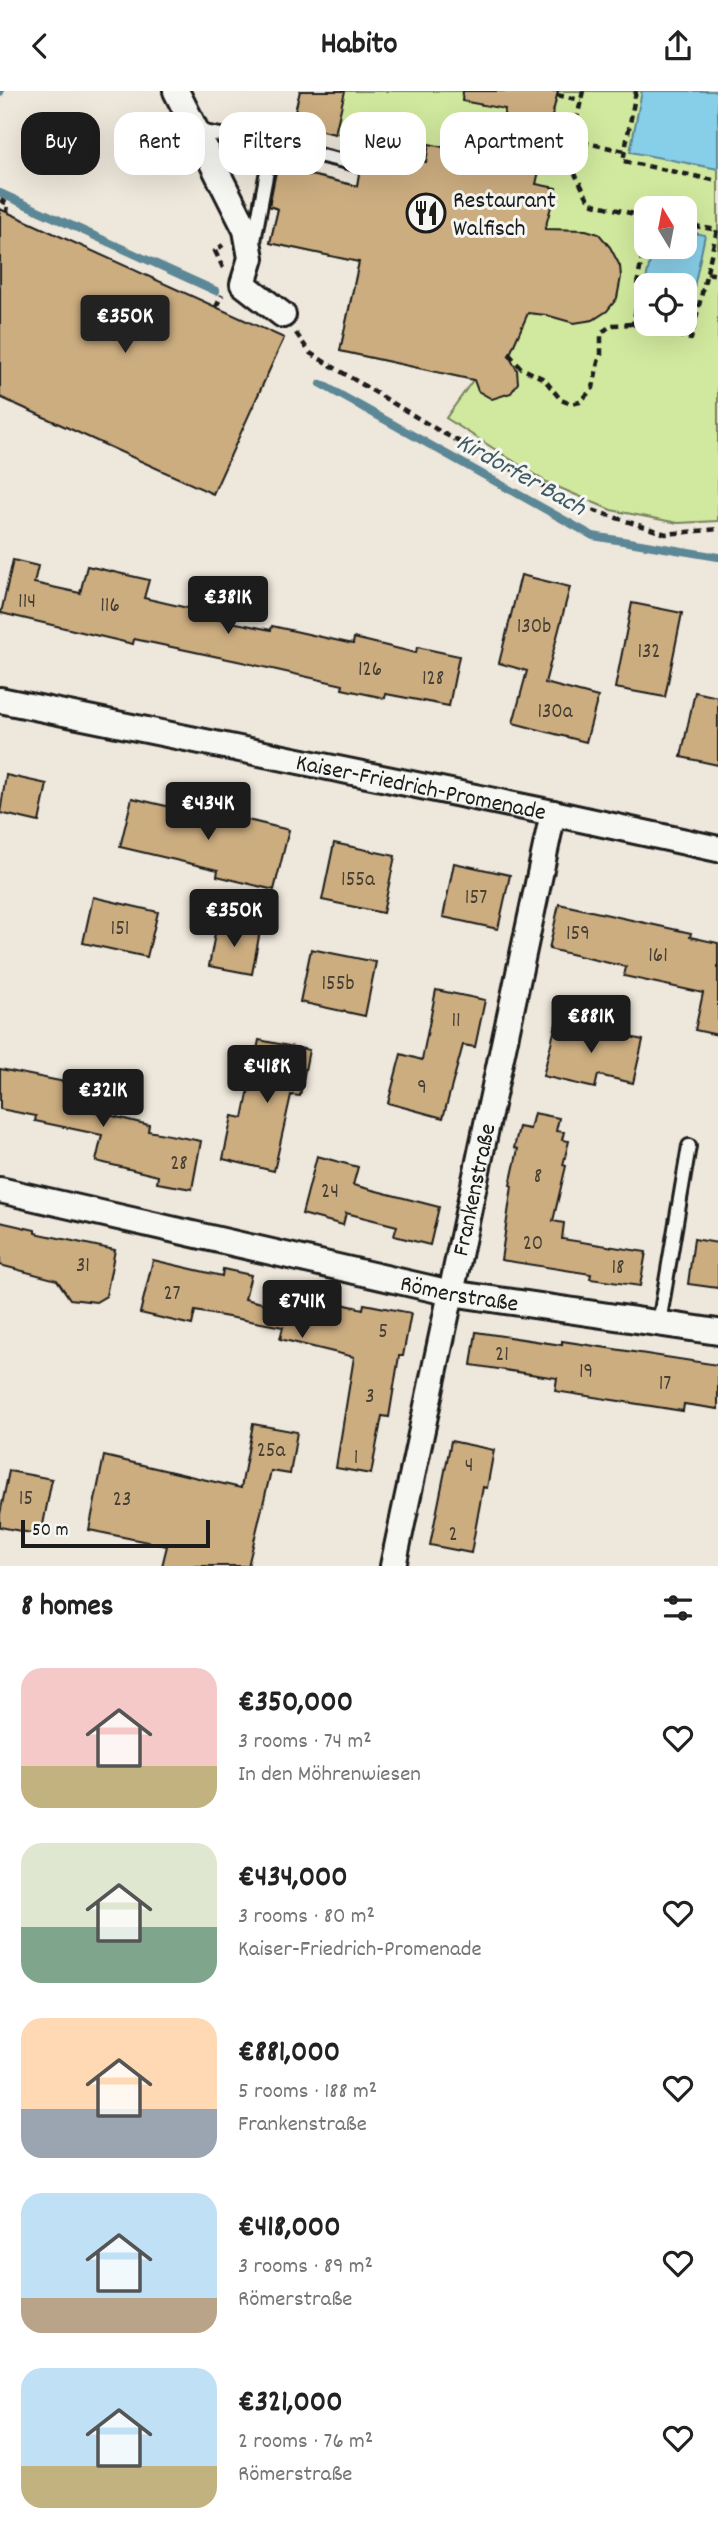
<!DOCTYPE html>
<html lang="en">
<head>
<meta charset="utf-8">
<style>
	body { margin:0; font-family:Dekko,sans-serif; background:#f2f2f2; color:#222; height:100vh; display:flex; flex-direction:column; font-size:26px; white-space:nowrap }
	* { box-sizing:border-box; margin:0 }
	p { font-size:23px; color:#767676 }
	.icon { flex:none; width:38px; height:38px; fill:none; stroke:currentColor; stroke-width:2; stroke-linecap:round; stroke-linejoin:round }
	.map { position:relative; height:1475px; overflow:hidden }
	.drawer { display:flex; flex-direction:column; background:#fff; flex:1 }
	.drawer>* { flex:none }
	.guide { position:absolute; left:21px; top:21px; width:677px; height:63px; display:flex; gap:14px }
	.needle { width:46px; rotate:350deg }
	.tools { position:absolute; left:634px; top:105px; display:grid; gap:14px }
	.tools a { display:grid; place-items:center; width:63px; height:63px; border-radius:14px; background:#fff; box-shadow:0 7px 28px #0002; font-size:35px }
	.scale { position:absolute; left:21px; bottom:18px; width:189px; box-sizing:border-box; padding-left:7px; border:4px solid #1c1c1c; border-top:0; font-size:19px; line-height:24px; white-space:nowrap; color:#1c1c1c; -webkit-text-stroke:5px #f6f6f2; paint-order:stroke }
	.price { position:absolute; translate:-50% -60px; padding:0 16px; border-radius:7px; background:#1c1c1c; color:#fff; font-size:23px; line-height:46px; filter:drop-shadow(0 2px 4px #0008) }
	.price::after { content:''; position:absolute; left:50%; top:42px; width:21px; height:16px; margin-left:-10px; background:inherit; clip-path:polygon(0 0,100% 0,50% 100%) }
	.price.selected { background:#222; color:#fff }
	ul { padding:0; list-style:none }
	li { display:flex; align-items:center; gap:21px; height:175px; padding:0 21px }
	li span { display:grid; place-items:center; flex:none; width:196px; height:140px; border-radius:21px; color:#555 }
	li>.icon { margin-inline-start:auto }
	span .icon { width:84px; height:84px; fill:#fffc; stroke-width:1 }
	li b { font-size:30px }
	h2 { display:flex; justify-content:space-between; align-items:center; height:84px; padding:0 21px; font-size:30px }
	.tag { padding:0 24px; border-radius:21px; background:#fff; box-shadow:0 7px 28px #0002; font-size:24px; line-height:63px }
	.tag.selected { background:#1c1c1c; color:#fff }
	header { display:flex; justify-content:space-between; align-items:center; height:91px; padding:0 21px; background:#fff; font-size:32px; font-weight:700 }
	.map>svg:first-child { display:block }
</style>
</head>
<body>
<header><svg class="icon" aria-label="back" viewBox="0 0 24 24"><path d="M15 5l-7 7 7 7"/></svg>Habito<svg class="icon" aria-label="share" viewBox="0 0 24 24"><path d="M12 15V3M7 8l5-5 5 5M5 13v7h14v-7"/></svg></header>
<div class="map">
<svg width="718" height="1475" viewBox="0 0 718 1475">
	<rect width="100%" height="100%" fill="#eee7db"/>
	<filter id="ink" filterUnits="userSpaceOnUse"><feTurbulence type="fractalNoise" baseFrequency=".0143" numOctaves="2"/><feDisplacementMap in="SourceGraphic" scale="14" xChannelSelector="R" yChannelSelector="G"/><feConvolveMatrix kernelMatrix="1 2 1 2 8 2 1 2 1" color-interpolation-filters="sRGB"/></filter>
	<g filter="url(#ink)">
		<path fill="#d1e99e" stroke="#76825d" stroke-width="2" fill-rule="evenodd" d="M 300,0 L 718,0 L 718,430 L 678,432 L 611,419 L 546,391 L 446,327 L 473,289 L 340,260 L 359,171 L 270,152 L 278,118 L 268,115 L 276,76 L 357,95 L 365,48 L 292,33 ZM 646,117 L 684,117 L 684,156 L 646,156 ZM 646,194 L 684,194 L 684,233 L 646,233 Z"/>
		<path fill="#87cee8" stroke="#5c8796" stroke-width="2" d="M 642,0 L 718,0 L 718,78 L 630,61 Z
			M 684,140 L 705,144 L 686,235 L 672,233 L 684,233 L 684,194 L 646,194 L 646,227 L 638,226 L 653,156 L 684,156 Z"/>
		<g fill="none" stroke-linecap="round" stroke-linejoin="round">
			<path stroke="#5c8796" stroke-width="8" d="M 0,1 L 0,0
				M 0,102 L 216,200
				M 321,293 L 593,445 L 718,466"/>
		</g>
		<path fill="#ccad80" stroke="#1c1c1c" stroke-width="2" d="M 300,0 L 345,0 L 335,43 L 292,33 Z
			M 463,0 L 558,0 L 536,93 L 556,97 L 545,138 L 586,139 L 599,143 L 610,156 L 620,175 L 621,186 L 617,207 L 607,220 L 593,229 L 574,232 L 546,224 L 528,222 L 509,265 L 517,279 L 518,292 L 511,302 L 492,308 L 478,300 L 474,289 L 340,260 L 359,171 L 270,152 L 278,118 L 269,115 L 277,76 L 357,95 L 359,83 L 366,80 L 369,75 L 366,68 L 361,65 L 363,58 L 426,71 L 429,53 L 452,58 L 448,75 L 492,84 L 505,18 L 462,10 Z
			M 0,118 L 284,247 L 213,403 L 0,306 Z
			M 13,469 L 38,475 L 34,492 L 80,502 L 87,475 L 149,489 L 144,507 L 192,518 L 191,523 L 271,539 L 272,535 L 353,553 L 354,547 L 416,562 L 417,556 L 459,565 L 449,615 L 386,603 L 385,607 L 342,598 L 343,594 L 242,571 L 134,548 L 133,553 L 1,522 Z
			M 521,484 L 570,496 L 545,592 L 598,606 L 586,651 L 513,632 L 527,580 L 499,572 Z
			M 632,512 L 682,522 L 665,606 L 615,597 Z
			M 695,601 L 718,606 L 718,674 L 681,666 Z
			M 6,684 L 47,693 L 39,731 L 0,722 Z
			M 132,707 L 230,730 L 231,725 L 289,739 L 274,799 L 217,785 L 218,779 L 120,756 Z
			M 334,752 L 395,765 L 383,822 L 322,809 Z
			M 454,772 L 510,784 L 498,838 L 443,826 Z
			M 93,806 L 158,821 L 147,866 L 83,852 Z
			M 559,813 L 691,842 L 690,846 L 718,852 L 718,944 L 695,939 L 703,902 L 624,885 L 626,876 L 549,858 Z
			M 217,832 L 260,840 L 252,883 L 209,875 Z
			M 311,858 L 376,871 L 365,925 L 300,911 Z
			M 436,899 L 485,909 L 475,956 L 463,954 L 443,1027 L 388,1012 L 401,963 L 422,969 Z
			M 557,929 L 643,949 L 633,992 L 598,984 L 595,997 L 543,985 Z
			M 259,949 L 309,959 L 300,1005 L 291,1004 L 274,1080 L 223,1068 L 232,1025 L 243,1027 Z
			M 0,978 L 80,994 L 76,1016 L 149,1034 L 148,1040 L 201,1050 L 192,1098 L 157,1092 L 158,1085 L 96,1070 L 102,1044 L 35,1030 L 36,1025 L 0,1018 Z
			M 534,1022 L 559,1027 L 556,1040 L 564,1041 L 562,1049 L 569,1050 L 563,1074 L 566,1075 L 553,1130 L 564,1132 L 562,1148 L 646,1161 L 640,1195 L 590,1188 L 591,1183 L 501,1169 L 512,1095 L 510,1094 L 518,1058 L 514,1057 L 519,1036 L 530,1038 Z
			M 317,1065 L 358,1076 L 353,1094 L 439,1116 L 430,1154 L 394,1145 L 397,1135 L 346,1122 L 343,1134 L 302,1123 Z
			M 0,1131 L 35,1139 L 35,1142 L 115,1159 L 106,1205 L 96,1211 L 70,1208 L 57,1189 L 0,1174 Z
			M 694,1148 L 718,1152 L 718,1197 L 688,1193 Z
			M 153,1169 L 222,1185 L 223,1178 L 251,1184 L 245,1208 L 278,1216 L 282,1199 L 363,1218 L 364,1213 L 411,1222 L 403,1265 L 399,1265 L 389,1326 L 382,1325 L 371,1383 L 336,1377 L 354,1266 L 280,1248 L 283,1236 L 195,1220 L 192,1234 L 140,1222 Z
			M 476,1241 L 562,1254 L 562,1250 L 718,1274 L 718,1318 L 684,1313 L 683,1320 L 555,1300 L 557,1287 L 471,1274 Z
			M 253,1333 L 297,1341 L 290,1383 L 271,1380 L 248,1475 L 162,1475 L 167,1455 L 89,1439 L 104,1365 L 241,1397 Z
			M 451,1350 L 494,1359 L 487,1397 L 483,1396 L 471,1462 L 430,1454 Z
			M 9,1380 L 52,1388 L 41,1444 L 0,1436 L 0,1423 Z"/>
		<g fill="none" stroke-linecap="round" stroke-linejoin="round">
			<defs>
				<path id="service" d="M 198,40 L 272,53 L 360,74
					M 254,150 L 272,53
					M 659,1232 L 689,1055"/>
				<g id="minor">
					<path d="M 176,0 L 246,139 L 251,167 L 243,193 L 283,224"/>
					<path id="s1" d="M 0,609 L 553,722 L 718,758"/>
					<path id="s2" d="M 0,1099 L 451,1202 L 718,1241"/>
					<path id="s3" d="M 393,1475 L 553,722"/>
				</g>
			</defs>
			<use href="#service" stroke="#1c1c1c" stroke-width="18"/>
			<use href="#minor" stroke="#1c1c1c" stroke-width="30"/>
			<path stroke="#1c1c1c" stroke-width="4.5" stroke-dasharray="7 5" stroke-linecap="butt" d="M 583,0 L 568,69 L 590,112 L 646,126
				M 636,0 L 623,70 L 718,90
				M 557,4 L 581,9
				M 547,44 L 625,60
				M 0,109 L 8,113 L 7,121
				M 223,177 L 215,160 L 223,154
				M 707,182 L 718,184
				M 637,194 L 646,146
				M 216,216 L 222,204
				M 636,218 L 633,233 L 691,248 L 717,139 L 684,133
				M 296,242 L 310,262 L 441,341 L 583,416 L 666,443 L 718,438
				M 509,263 L 521,277 L 544,288 L 561,309 L 571,313 L 580,311 L 593,297 L 598,271 L 601,264 L 601,242 L 612,234 L 633,233"/>
			<use href="#service" stroke="#f6f6f2" stroke-width="12"/>
			<use href="#minor" stroke="#f6f6f2" stroke-width="24"/>
		</g>
	</g>
	<defs>
		<symbol id="restaurant-ring" viewBox="-11 -11 22 22"><circle r="9.5" fill="#f6f6f2" stroke="#1c1c1c" stroke-width="1.5"/><path d="M-5-6h1v4h1v-4h1v4h1v-4h1v5L-1.5 .5V6h-2V.5L-5-1ZM5-6V6H3V1.5H1.5Q1.5-4 5-6Z" fill="#1c1c1c"/></symbol>
	</defs>
	<g fill-rule="evenodd">
		<use href="#restaurant-ring" x="404" y="100" width="44" height="44"/>
	</g>
	<g text-anchor="middle" stroke-width="6" stroke-linejoin="round" paint-order="stroke">
		<g font-size="21" fill="#484035">
			<text x="27" y="516">114</text>
			<text x="110" y="520">116</text>
			<text x="534" y="541">130b</text>
			<text x="649" y="566">132</text>
			<text x="370" y="584">126</text>
			<text x="433" y="593">128</text>
			<text x="555" y="626">130a</text>
			<text x="358" y="794">155a</text>
			<text x="476" y="812">157</text>
			<text x="120" y="843">151</text>
			<text x="578" y="848">159</text>
			<text x="658" y="870">161</text>
			<text x="338" y="898">155b</text>
			<text x="456" y="935">11</text>
			<text x="422" y="1002">9</text>
			<text x="179" y="1078">28</text>
			<text x="538" y="1091">8</text>
			<text x="330" y="1106">24</text>
			<text x="533" y="1158">20</text>
			<text x="83" y="1180">31</text>
			<text x="618" y="1182">18</text>
			<text x="172" y="1208">27</text>
			<text x="383" y="1246">5</text>
			<text x="502" y="1269">21</text>
			<text x="586" y="1286">19</text>
			<text x="665" y="1298">17</text>
			<text x="370" y="1311">3</text>
			<text x="271" y="1365">25a</text>
			<text x="356" y="1372">1</text>
			<text x="469" y="1380">4</text>
			<text x="26" y="1413">15</text>
			<text x="122" y="1414">23</text>
			<text x="453" y="1449">2</text>
		</g>
		<g font-size="24" fill="#1c1c1c" stroke="#f6f6f2" text-anchor="start">
			<text x="453" y="116">Restaurant<tspan x="453" dy="28">Walfisch</tspan></text>
		</g>
		<g font-size="24" fill="#1c1c1c" stroke="#f6f6f2">
			<text dy="8" stroke="none"><textPath href="#s1" startOffset="430">Kaiser-Friedrich-Promenade</textPath></text>
			<text dy="8" stroke="none"><textPath href="#s3" startOffset="385">Frankenstraße</textPath></text>
			<text dy="8" stroke="none"><textPath href="#s2" startOffset="471">Römerstraße</textPath></text>
		</g>
		<g font-size="26" font-style="italic" fill="#415a63" stroke="#f6f6f2">
			<text transform="translate(522 382) rotate(29)" y="9">Kirdorfer Bach</text>
		</g>
	</g>
</svg>
<div class="tools">
<a><svg class="needle" viewBox="-14 -14 28 28"><path d="M0-13l5 13h-10z" fill="#e53935"/><path d="M0 13l5-13h-10z" fill="#767676"/></svg></a>
<a><svg class="icon" aria-label="locate" viewBox="0 0 24 24"><circle cx="12" cy="12" r="6"/><path d="M12 2v4M12 18v4M2 12h4M18 12h4"/></svg></a>
</div>
<div class="scale">50 m</div>
<b class="price selected" style="left:125px;top:264px">€350K</b>
<b class="price" style="left:228px;top:545px">€381K</b>
<b class="price" style="left:208px;top:751px">€434K</b>
<b class="price" style="left:234px;top:858px">€350K</b>
<b class="price" style="left:591px;top:964px">€881K</b>
<b class="price" style="left:267px;top:1014px">€418K</b>
<b class="price" style="left:103px;top:1038px">€321K</b>
<b class="price" style="left:302px;top:1249px">€741K</b>
<div class="guide">
<a class="tag selected">Buy</a>
<a class="tag">Rent</a>
<a class="tag">Filters</a>
<a class="tag">New</a>
<a class="tag">Apartment</a>
</div>
</div>
<section class="drawer">
<h2>8 homes<svg class="icon" aria-label="filters" viewBox="0 0 24 24"><path d="M4 7h16M4 17h16"/><circle cx="9" cy="7" r="2"/><circle cx="15" cy="17" r="2"/></svg></h2>
<ul>
<li><span style="background:linear-gradient(#f6c9c9 70%,#c2b280 0)"><svg class="icon" aria-label="home" viewBox="0 0 24 24"><path d="M3 11l9-7 9 7M6 9v11h12V9"/></svg></span><div><b>€350,000</b><p>3 rooms · 74 m²</p><p>In den Möhrenwiesen</p></div><svg class="icon" aria-label="heart" viewBox="0 0 24 24"><path d="M12 20l-8-8c-3-5 5-10 8-4 3-6 11-1 8 4z"/></svg></li>
<li><span style="background:linear-gradient(#dfe7d0 60%,#7fa58c 0)"><svg class="icon" aria-label="home" viewBox="0 0 24 24"><path d="M3 11l9-7 9 7M6 9v11h12V9"/></svg></span><div><b>€434,000</b><p>3 rooms · 80 m²</p><p>Kaiser-Friedrich-Promenade</p></div><svg class="icon" aria-label="heart" viewBox="0 0 24 24"><path d="M12 20l-8-8c-3-5 5-10 8-4 3-6 11-1 8 4z"/></svg></li>
<li><span style="background:linear-gradient(#ffd9b3 65%,#9aa5b1 0)"><svg class="icon" aria-label="home" viewBox="0 0 24 24"><path d="M3 11l9-7 9 7M6 9v11h12V9"/></svg></span><div><b>€881,000</b><p>5 rooms · 188 m²</p><p>Frankenstraße</p></div><svg class="icon" aria-label="heart" viewBox="0 0 24 24"><path d="M12 20l-8-8c-3-5 5-10 8-4 3-6 11-1 8 4z"/></svg></li>
<li><span style="background:linear-gradient(#bfe0f5 75%,#b9a48a 0)"><svg class="icon" aria-label="home" viewBox="0 0 24 24"><path d="M3 11l9-7 9 7M6 9v11h12V9"/></svg></span><div><b>€418,000</b><p>3 rooms · 89 m²</p><p>Römerstraße</p></div><svg class="icon" aria-label="heart" viewBox="0 0 24 24"><path d="M12 20l-8-8c-3-5 5-10 8-4 3-6 11-1 8 4z"/></svg></li>
<li><span style="background:linear-gradient(#bfe0f5 70%,#c2b280 0)"><svg class="icon" aria-label="home" viewBox="0 0 24 24"><path d="M3 11l9-7 9 7M6 9v11h12V9"/></svg></span><div><b>€321,000</b><p>2 rooms · 76 m²</p><p>Römerstraße</p></div><svg class="icon" aria-label="heart" viewBox="0 0 24 24"><path d="M12 20l-8-8c-3-5 5-10 8-4 3-6 11-1 8 4z"/></svg></li>
</ul>
</section>
</body>
</html>
